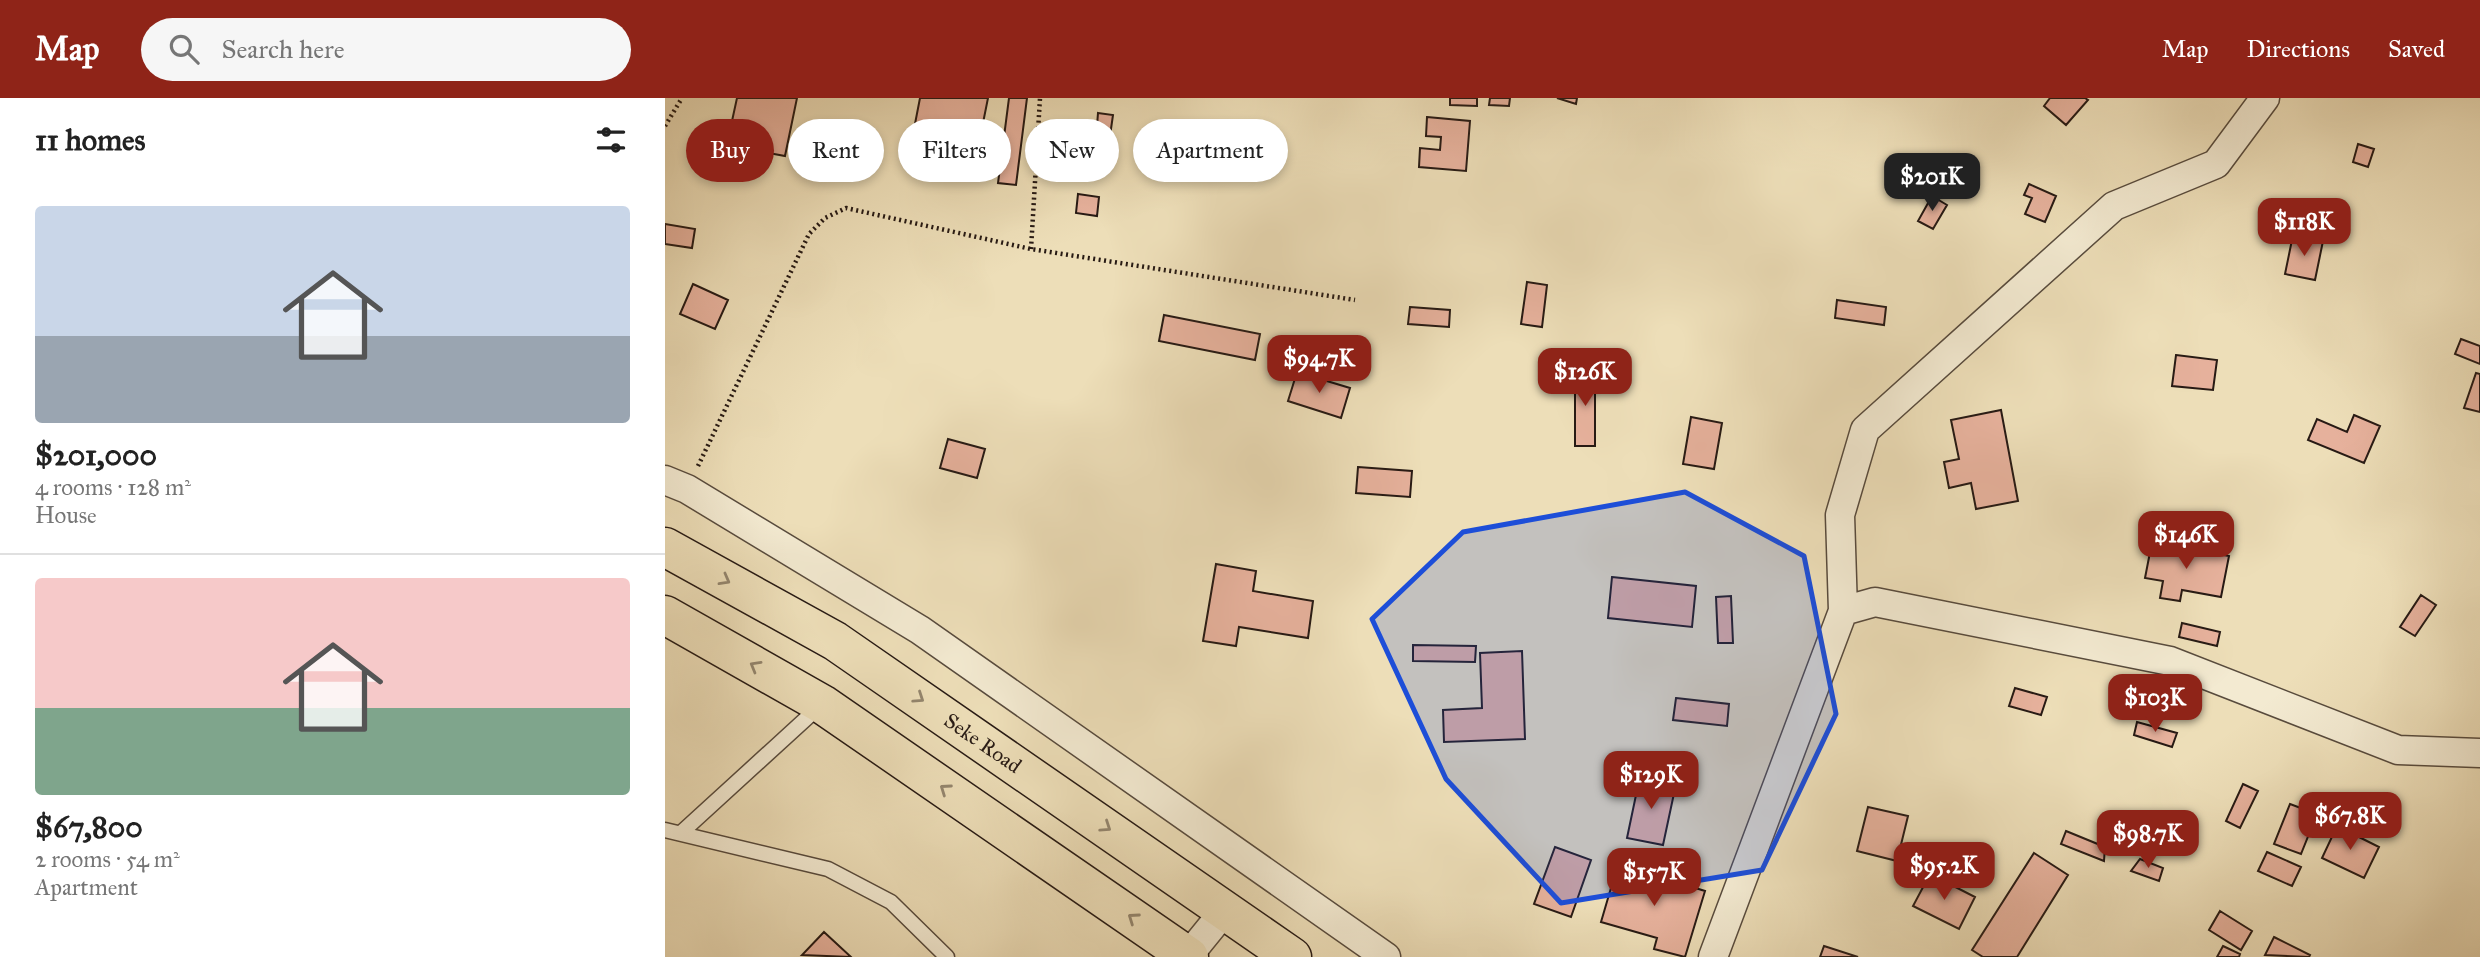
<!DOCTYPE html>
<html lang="en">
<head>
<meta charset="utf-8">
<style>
	body { margin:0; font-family:"IM FELL Great Primer",serif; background:#f6f6f6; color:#222; height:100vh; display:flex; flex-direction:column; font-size:26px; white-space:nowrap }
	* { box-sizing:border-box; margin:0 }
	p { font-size:23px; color:#767676 }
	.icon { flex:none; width:38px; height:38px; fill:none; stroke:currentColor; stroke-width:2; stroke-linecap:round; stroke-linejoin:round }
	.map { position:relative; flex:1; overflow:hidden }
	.panel { display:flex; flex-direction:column; background:#fff; width:665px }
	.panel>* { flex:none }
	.guide { position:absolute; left:21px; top:21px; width:665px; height:63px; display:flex; gap:14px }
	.price { position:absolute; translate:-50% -60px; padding:0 16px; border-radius:14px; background:#8f2418; color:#fff; font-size:23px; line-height:46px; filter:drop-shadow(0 2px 4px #0008) }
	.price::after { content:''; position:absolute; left:50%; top:42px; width:21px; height:16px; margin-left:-10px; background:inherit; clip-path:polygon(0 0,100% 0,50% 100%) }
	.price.active { background:#222; color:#fff }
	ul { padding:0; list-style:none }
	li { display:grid; align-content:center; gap:14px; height:371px; padding:0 35px }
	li+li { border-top:2px solid #e0e0e0 }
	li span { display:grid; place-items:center; height:217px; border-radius:7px; color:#555 }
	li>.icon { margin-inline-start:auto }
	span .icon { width:126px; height:126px; fill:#fffc; stroke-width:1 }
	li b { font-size:30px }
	h2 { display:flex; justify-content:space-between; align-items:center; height:84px; padding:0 35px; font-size:30px }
	.tag { padding:0 24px; border-radius:32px; background:#fff; box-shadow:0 4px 10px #0003; font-size:24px; line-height:63px }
	.tag.active { background:#8f2418; color:#fff }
	header { display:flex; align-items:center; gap:42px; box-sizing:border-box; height:98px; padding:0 35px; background:#8f2418; color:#fff }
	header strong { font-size:33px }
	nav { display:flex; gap:38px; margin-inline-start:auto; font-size:24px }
	.search { width:490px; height:63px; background:#f6f6f6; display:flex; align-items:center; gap:18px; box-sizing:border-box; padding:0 24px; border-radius:38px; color:#767676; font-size:26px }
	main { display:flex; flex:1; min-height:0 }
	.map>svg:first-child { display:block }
</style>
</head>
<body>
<header>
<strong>Map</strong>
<div class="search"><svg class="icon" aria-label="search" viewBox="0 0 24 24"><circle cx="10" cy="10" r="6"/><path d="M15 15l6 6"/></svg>Search here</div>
<nav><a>Map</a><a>Directions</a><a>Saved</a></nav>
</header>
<main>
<section class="panel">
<h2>11 homes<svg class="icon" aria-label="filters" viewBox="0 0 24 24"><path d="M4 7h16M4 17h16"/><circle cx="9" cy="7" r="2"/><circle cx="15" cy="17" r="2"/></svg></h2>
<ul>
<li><span style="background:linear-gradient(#c9d6e8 60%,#9aa5b1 0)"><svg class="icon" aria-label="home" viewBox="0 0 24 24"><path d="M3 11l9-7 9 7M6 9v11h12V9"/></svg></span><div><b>$201,000</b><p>4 rooms · 128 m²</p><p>House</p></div></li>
<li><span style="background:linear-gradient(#f6c9c9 60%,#7fa58c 0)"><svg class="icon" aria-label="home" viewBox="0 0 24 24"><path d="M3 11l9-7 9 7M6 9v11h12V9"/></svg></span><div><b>$67,800</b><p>2 rooms · 54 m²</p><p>Apartment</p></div></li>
</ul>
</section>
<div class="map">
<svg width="1815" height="859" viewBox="0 0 1815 859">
	<rect width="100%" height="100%" fill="#eddeb8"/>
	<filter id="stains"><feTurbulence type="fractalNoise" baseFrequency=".00286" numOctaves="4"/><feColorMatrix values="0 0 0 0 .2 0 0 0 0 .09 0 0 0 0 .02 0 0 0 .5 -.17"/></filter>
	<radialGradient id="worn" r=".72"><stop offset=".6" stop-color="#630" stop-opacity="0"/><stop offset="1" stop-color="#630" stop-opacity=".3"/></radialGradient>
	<path fill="#e6b19c" stroke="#271a14" stroke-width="2" d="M 72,0 L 132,0 L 120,58 L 88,52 L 93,29 L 67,23 Z
		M 255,0 L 323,0 L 307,80 L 242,67 Z
		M 344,0 L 362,0 L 351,87 L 333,85 Z
		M 785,0 L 812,0 L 812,8 L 785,7 Z
		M 825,0 L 845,0 L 844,8 L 824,7 Z
		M 892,0 L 912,0 L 911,6 Z
		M 1385,0 L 1420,0 L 1423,2 L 1401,27 L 1379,8 Z
		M 433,15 L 448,17 L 445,38 L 431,41 Z
		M 762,19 L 805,23 L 801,73 L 754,69 L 755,50 L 775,52 L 776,39 L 761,38 Z
		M 58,26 L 78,32 L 68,65 L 48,59 Z
		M 1693,46 L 1709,51 L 1703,69 L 1688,64 Z
		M 1364,86 L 1391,98 L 1380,124 L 1360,116 L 1367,100 L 1359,97 Z
		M 413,96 L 434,99 L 432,118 L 411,115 Z
		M 1267,98 L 1282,107 L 1268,131 L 1253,123 Z
		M 0,126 L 30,131 L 27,150 L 0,146 Z
		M 1628,137 L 1658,143 L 1650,182 L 1620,176 Z
		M 862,184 L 882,187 L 877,229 L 856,226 Z
		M 28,186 L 63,202 L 50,231 L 15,216 Z
		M 1172,202 L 1221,209 L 1219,227 L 1170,220 Z
		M 745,209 L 785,212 L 784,229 L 743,226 Z
		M 499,217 L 595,236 L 590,262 L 494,243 Z
		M 1796,241 L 1815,248 L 1815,266 L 1790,256 Z
		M 1511,257 L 1552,262 L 1548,292 L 1507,288 Z
		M 910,273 L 930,273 L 930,348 L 910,348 Z
		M 632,274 L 685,290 L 676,320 L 623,303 Z
		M 1811,275 L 1815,276 L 1815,314 L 1799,310 Z
		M 1336,312 L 1353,403 L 1311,411 L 1306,385 L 1284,390 L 1279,364 L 1294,361 L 1286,322 Z
		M 1689,317 L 1715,328 L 1699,365 L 1643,342 L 1652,321 L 1682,334 Z
		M 1026,319 L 1057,325 L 1049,371 L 1018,366 Z
		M 283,341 L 320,351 L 312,380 L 275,370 Z
		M 693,369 L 747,373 L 745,399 L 691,395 Z
		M 1487,444 L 1564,458 L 1556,499 L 1517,492 L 1515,503 L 1495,500 L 1498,483 L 1480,480 Z
		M 551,466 L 591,473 L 588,493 L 648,503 L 643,540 L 574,529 L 571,548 L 538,543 Z
		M 947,479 L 1031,488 L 1027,529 L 943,520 Z
		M 1756,497 L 1771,507 L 1750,538 L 1735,529 Z
		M 1066,498 L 1068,545 L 1053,545 L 1051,499 Z
		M 1517,525 L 1555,534 L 1552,548 L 1514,539 Z
		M 748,547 L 811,548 L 810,564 L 748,563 Z
		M 857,553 L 860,641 L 779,644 L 778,612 L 817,610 L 815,555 Z
		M 1350,590 L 1382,599 L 1376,617 L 1344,608 Z
		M 1011,600 L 1064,606 L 1062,628 L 1008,622 Z
		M 1472,624 L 1512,635 L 1507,649 L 1469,637 Z
		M 975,678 L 1011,686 L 998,747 L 962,740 Z
		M 1578,686 L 1593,693 L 1575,730 L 1561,723 Z
		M 1625,706 L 1652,716 L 1636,756 L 1609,746 Z
		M 1203,709 L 1243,718 L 1232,763 L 1192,753 Z
		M 1672,728 L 1714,749 L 1699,780 L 1657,760 Z
		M 1401,733 L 1440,749 L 1439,763 L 1396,746 Z
		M 890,749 L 926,762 L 906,819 L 869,806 Z
		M 1602,754 L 1636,769 L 1627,788 L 1593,773 Z
		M 1369,755 L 1403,777 L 1352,859 L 1318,859 L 1307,852 Z
		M 1475,761 L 1498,770 L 1494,783 L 1466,773 Z
		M 953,766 L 1040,793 L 1020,859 L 989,851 L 992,840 L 936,824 Z
		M 1265,776 L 1310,799 L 1294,831 L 1248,808 Z
		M 1555,813 L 1587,833 L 1576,852 L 1544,832 Z
		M 159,834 L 186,859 L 137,857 Z
		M 1609,839 L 1645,857 L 1644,859 L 1600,857 Z
		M 1159,848 L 1193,859 L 1155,859 Z
		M 1558,848 L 1575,856 L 1574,859 L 1552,859 Z"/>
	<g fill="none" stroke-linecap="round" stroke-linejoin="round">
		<defs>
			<path id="service" d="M 0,732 L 163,771 L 226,804 L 282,859
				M 17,734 L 156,607"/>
			<path id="minor" d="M 0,382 L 22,391 L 255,532 L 721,859
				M 1178,513 L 1210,504 L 1505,563 L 1733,652 L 1815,655
				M 522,859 L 561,811
				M 1048,859 L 1178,513 L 1175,417 L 1200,332 L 1449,108 L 1551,66 L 1600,0"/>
			<g id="primary">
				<path id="s1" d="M 0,449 L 170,543 L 627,859"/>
				<path d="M 0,517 L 157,606 L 524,859"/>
			</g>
		</defs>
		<use href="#service" stroke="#584b3d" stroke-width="17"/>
		<use href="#minor" stroke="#584b3d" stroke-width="31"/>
		<use href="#primary" stroke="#271a14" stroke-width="41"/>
		<path stroke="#271a14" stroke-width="4.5" stroke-dasharray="2 3.5" stroke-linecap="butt" d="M 0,28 L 17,0
			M 366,151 L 375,0
			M 33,368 L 144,136 L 160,120 L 181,110 L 366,151 L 690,202"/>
		<use href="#service" stroke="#f3ead1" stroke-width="14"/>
		<use href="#minor" stroke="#f3ead1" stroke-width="28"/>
		<use href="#primary" stroke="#eddeb8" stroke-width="38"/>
	</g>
	<defs><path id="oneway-chevron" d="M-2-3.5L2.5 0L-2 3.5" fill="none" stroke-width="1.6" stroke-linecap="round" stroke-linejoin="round" transform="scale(1.75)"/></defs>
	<g stroke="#94866e">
		<use href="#oneway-chevron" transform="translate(60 482) rotate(29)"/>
		<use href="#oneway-chevron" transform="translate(90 568) rotate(-150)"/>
		<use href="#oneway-chevron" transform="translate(254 600) rotate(34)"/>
		<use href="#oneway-chevron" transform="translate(280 691) rotate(-145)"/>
		<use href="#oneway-chevron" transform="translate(441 729) rotate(34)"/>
		<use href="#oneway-chevron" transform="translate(468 820) rotate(-145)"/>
	</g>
	<path fill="#1d4ed8" fill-opacity="0.2" stroke="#1d4ed8" stroke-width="5" stroke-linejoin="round" d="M 1020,394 L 1139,458 L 1171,616 L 1097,772 L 896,805 L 781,681 L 707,521 L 798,434 Z"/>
	<g text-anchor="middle" stroke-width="7" stroke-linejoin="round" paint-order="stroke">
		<g font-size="21" fill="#271a14" stroke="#f3ead1">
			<text dy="7" stroke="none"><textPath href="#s1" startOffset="374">Seke Road</textPath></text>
		</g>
	</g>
	<rect width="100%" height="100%" filter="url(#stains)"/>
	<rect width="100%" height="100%" fill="url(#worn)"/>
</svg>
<b class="price active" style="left:1267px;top:115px">$201K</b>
<b class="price" style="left:1639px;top:160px">$118K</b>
<b class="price" style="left:654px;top:297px">$94.7K</b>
<b class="price" style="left:920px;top:310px">$126K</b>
<b class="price" style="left:1521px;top:473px">$146K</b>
<b class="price" style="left:1490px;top:636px">$103K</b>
<b class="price" style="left:986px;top:713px">$129K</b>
<b class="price" style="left:1685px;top:754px">$67.8K</b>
<b class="price" style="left:1483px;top:772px">$98.7K</b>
<b class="price" style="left:1279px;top:804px">$95.2K</b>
<b class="price" style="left:989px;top:810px">$157K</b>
<div class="guide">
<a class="tag active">Buy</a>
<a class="tag">Rent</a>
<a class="tag">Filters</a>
<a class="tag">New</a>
<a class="tag">Apartment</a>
</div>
</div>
</main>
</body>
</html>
